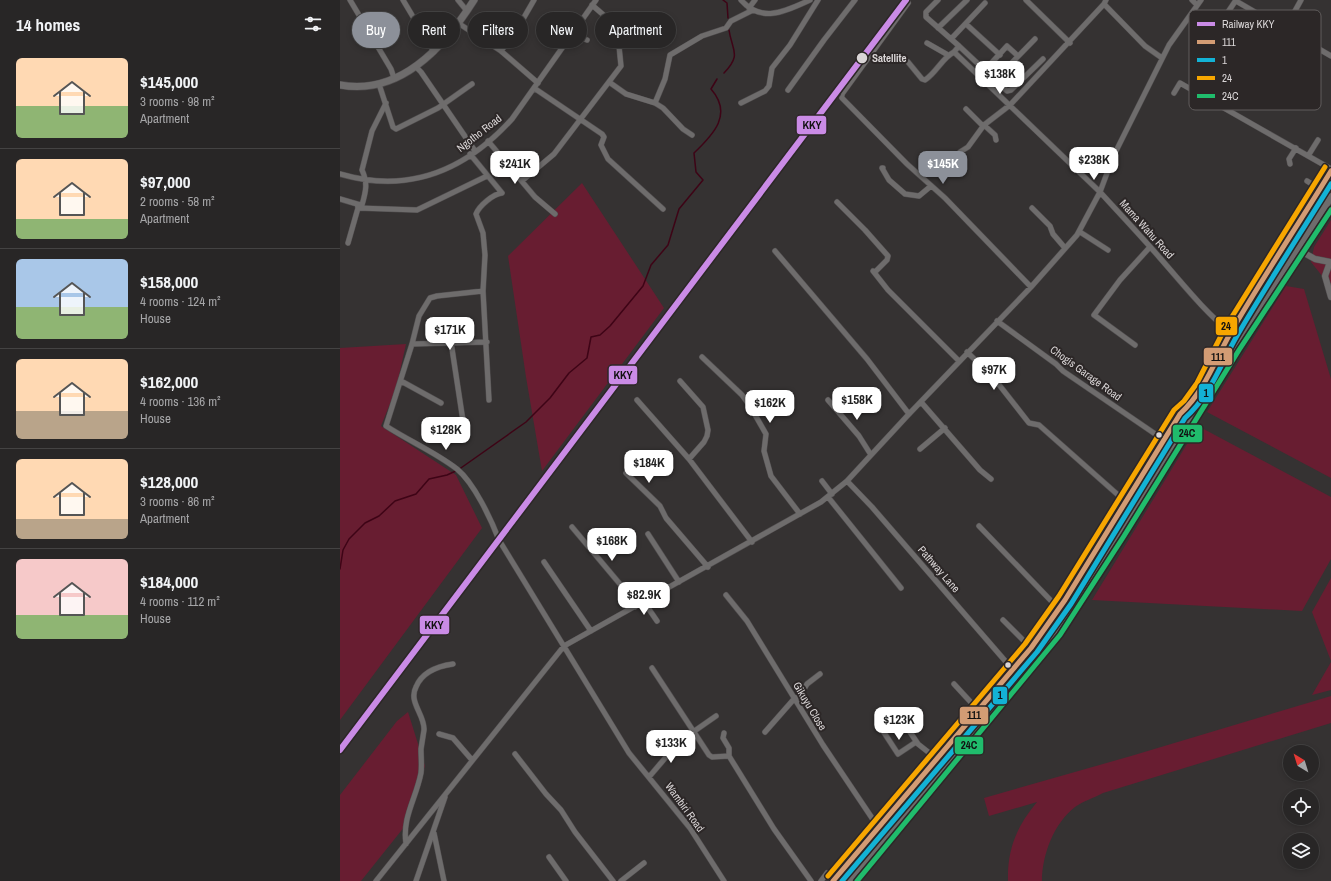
<!DOCTYPE html>
<html lang="en">
<head>
<meta charset="utf-8">
<style>
	body { margin:0; font-family:"Archivo Narrow",sans-serif; background:#302e2e; color:#f1f3f6; height:100vh; display:flex; flex-direction:column; font-size:15px; white-space:nowrap }
	* { box-sizing:border-box; margin:0 }
	p { font-size:13px; color:#a5a5a7 }
	.icon { flex:none; width:22px; height:22px; fill:none; stroke:currentColor; stroke-width:2; stroke-linecap:round; stroke-linejoin:round }
	.map { position:relative; flex:1; overflow:hidden }
	.panel { display:flex; flex-direction:column; background:#282626; width:340px }
	.panel>* { flex:none }
	.hud { position:absolute; left:12px; top:12px; width:380px; height:36px; display:flex; gap:8px }
	.needle { width:26px; rotate:322deg }
	.buttons { position:absolute; left:943px; top:745px; display:grid; gap:8px }
	.buttons a { display:grid; place-items:center; width:36px; height:36px; border-radius:50%; background:#282626; box-shadow:0 2px 6px #0003,0 0 0 1px #444343; font-size:20px }
	.price { position:absolute; translate:-50% -34px; padding:0 9px; border-radius:8px; background:#fff; color:#222; font-size:13px; line-height:26px; filter:drop-shadow(0 1px 2px #0008) }
	.price::after { content:''; position:absolute; left:50%; top:24px; width:12px; height:9px; margin-left:-6px; background:inherit; clip-path:polygon(0 0,100% 0,50% 100%) }
	.price.active { background:#8c9099; color:#fff }
	ul { padding:0; list-style:none }
	li { display:flex; align-items:center; gap:12px; height:100px; padding:0 16px }
	li+li { border-top:1px solid #444343 }
	li span { display:grid; place-items:center; flex:none; width:112px; height:80px; border-radius:6px; color:#555 }
	li>.icon { margin-inline-start:auto }
	span .icon { width:48px; height:48px; fill:#fffc; stroke-width:1 }
	li b { font-size:17px }
	h2 { display:flex; justify-content:space-between; align-items:center; height:48px; padding:0 16px; font-size:17px }
	.tag { padding:0 14px; border-radius:18px; background:#282626; box-shadow:0 2px 6px #0003,0 0 0 1px #444343; font-size:14px; line-height:36px }
	.tag.active { background:#8c9099; color:#fff }
	main { display:flex; flex:1; min-height:0 }
	.map>svg:first-child { display:block }
</style>
</head>
<body>
<main>
<section class="panel">
<h2>14 homes<svg class="icon" aria-label="filters" viewBox="0 0 24 24"><path d="M4 7h16M4 17h16"/><circle cx="9" cy="7" r="2"/><circle cx="15" cy="17" r="2"/></svg></h2>
<ul>
<li><span style="background:linear-gradient(#ffd9b3 60%,#8fb573 0)"><svg class="icon" aria-label="home" viewBox="0 0 24 24"><path d="M3 11l9-7 9 7M6 9v11h12V9"/></svg></span><div><b>$145,000</b><p>3 rooms · 98 m²</p><p>Apartment</p></div></li>
<li><span style="background:linear-gradient(#ffd9b3 75%,#8fb573 0)"><svg class="icon" aria-label="home" viewBox="0 0 24 24"><path d="M3 11l9-7 9 7M6 9v11h12V9"/></svg></span><div><b>$97,000</b><p>2 rooms · 58 m²</p><p>Apartment</p></div></li>
<li><span style="background:linear-gradient(#a9c7e8 60%,#8fb573 0)"><svg class="icon" aria-label="home" viewBox="0 0 24 24"><path d="M3 11l9-7 9 7M6 9v11h12V9"/></svg></span><div><b>$158,000</b><p>4 rooms · 124 m²</p><p>House</p></div></li>
<li><span style="background:linear-gradient(#ffd9b3 65%,#b9a48a 0)"><svg class="icon" aria-label="home" viewBox="0 0 24 24"><path d="M3 11l9-7 9 7M6 9v11h12V9"/></svg></span><div><b>$162,000</b><p>4 rooms · 136 m²</p><p>House</p></div></li>
<li><span style="background:linear-gradient(#ffd9b3 75%,#b9a48a 0)"><svg class="icon" aria-label="home" viewBox="0 0 24 24"><path d="M3 11l9-7 9 7M6 9v11h12V9"/></svg></span><div><b>$128,000</b><p>3 rooms · 86 m²</p><p>Apartment</p></div></li>
<li><span style="background:linear-gradient(#f6c9c9 70%,#8fb573 0)"><svg class="icon" aria-label="home" viewBox="0 0 24 24"><path d="M3 11l9-7 9 7M6 9v11h12V9"/></svg></span><div><b>$184,000</b><p>4 rooms · 112 m²</p><p>House</p></div></li>
</ul>
</section>
<div class="map">
<svg width="991" height="881" viewBox="0 0 991 881">
	<rect width="100%" height="100%" fill="#353232"/>
	<path fill="#681d31" d="M 242,183 L 324,308 L 202,471 L 186,377 L 168,256 Z
		M 991,220 L 991,287 L 971,262 L 974,247 Z
		M 946,286 L 964,289 L 991,379 L 991,478 L 867,412 Z
		M 66,344 L 56,389 L 41,426 L 116,475 L 142,528 L 0,720 L 0,348 Z
		M 858,426 L 991,497 L 991,559 L 962,611 L 752,600 Z
		M 991,578 L 991,661 L 972,612 Z
		M 991,662 L 991,690 L 972,695 Z
		M 991,696 L 991,723 L 763,793 C 754,798 743,801 735,807 C 714,823 702,855 702,881 L 668,881 C 667,849 677,826 697,802 L 649,816 L 644,798 L 791,756 Z
		M 68,712 L 85,766 L 65,826 L 21,881 L 0,881 L 0,795 L 57,721 Z"/>
	<g fill="none" stroke-linecap="round" stroke-linejoin="round">
		<path stroke="#3e0416" stroke-width="1.5" d="M 383,0 L 387,3 L 388,18
			M 384,73 C 402,54 392,51 389,30
			M 0,569 L 3,550 L 9,539 L 25,523 L 39,516 L 55,501 L 76,494 L 89,479 L 107,475 L 118,470 L 186,422 L 210,398 L 229,373 L 247,358 L 251,337 L 260,335 L 270,326 L 303,286 L 311,265 L 328,245 L 339,209 L 363,180 L 356,172 L 354,153 C 374,134 393,114 371,89 L 377,79"/>
		<defs>
			<path id="pedestrian" d="M 502,98 L 503,94 L 569,3 L 568,0"/>
			<path id="minor" d="M 10,0 L 51,69 L 54,78
				M 63,0 L 94,52
				M 118,0 L 127,11
				M 401,0 C 422,24 446,11 470,0
				M 598,0 L 586,12 L 586,17 L 619,46 L 614,52
				M 686,0 L 730,43
				M 766,0 L 764,4 L 805,46 L 822,58
				M 852,0 L 857,5
				M 861,0 L 829,45 L 773,157 L 760,192 C 780,214 800,235 820,258 C 843,284 863,310 891,333
				M 896,1 L 991,56
				M 409,8 L 415,0
				M 888,12 L 896,0
				M 118,23 L 161,51 L 198,83
				M 626,24 L 660,55
				M 598,28 L 627,0
				M 945,29 L 961,0
				M 230,37 L 238,36 L 247,40
				M 611,39 L 645,3
				M 587,43 L 608,55
				M 619,46 L 667,91 L 671,90 L 703,59
				M 161,51 L 175,33 L 194,0
				M 76,67 L 81,72 L 135,151
				M 645,70 L 667,46 L 678,56
				M 655,80 L 695,39
				M 269,82 L 286,94 L 315,103 L 323,108 L 343,129 L 352,135
				M 39,84 L 53,127 L 56,129 L 98,108 L 132,84
				M 194,88 L 262,134 L 264,137 L 261,145 L 268,159 L 323,209
				M 448,90 L 484,40 L 515,0
				M 834,93 L 840,83 L 991,169
				M 502,98 L 567,164 L 605,198 L 691,287
				M 46,103 L 32,131 L 22,170 C 28,183 26,191 22,205 L 17,204 L 18,208 L 77,210 L 147,176
				M 315,103 L 325,79 L 330,55 L 362,36 L 386,28 L 391,21 L 413,10
				M 401,103 L 425,91 L 429,86 L 432,68 L 450,45 L 478,0
				M 626,109 L 643,126
				M 644,125 L 655,135 L 656,140
				M 148,141 L 195,197 L 215,214
				M 620,152 L 628,147 L 644,125 L 670,105 L 764,4
				M 130,154 L 162,193 C 153,194 139,206 136,214 L 143,233 L 145,255 L 143,291 L 149,400
				M 968,156 L 978,140
				M 950,164 L 949,159 L 956,148
				M 543,168 L 542,168 L 549,180 L 565,194 L 579,196 L 591,186
				M 0,174 C 68,194 125,171 172,119 L 256,0
				M 183,180 L 214,154 L 281,66 L 278,36 L 274,24 L 252,5
				M 967,181 L 980,189
				M 0,199 L 17,204
				M 497,202 L 525,230 L 548,256 L 547,260 L 535,272 L 533,271 L 548,290 L 619,361
				M 692,208 L 710,226 L 713,234 L 725,248
				M 740,232 L 768,250
				M 8,243 L 18,208
				M 435,251 L 527,359 L 569,414
				M 143,291 L 97,296 L 90,298 L 79,316 L 72,344 L 46,426 C 69,441 95,452 117,469 C 134,483 151,519 159,540 L 289,753 L 350,828 L 384,881
				M 657,321 L 716,364 L 723,371 L 824,440
				M 111,342 L 125,434
				M 72,344 L 147,342
				M 795,345 L 754,315 L 780,280 L 810,247
				M 627,352 L 653,377 L 689,423 L 699,425 L 786,502
				M 362,357 L 402,395 L 410,406 L 426,434 L 424,451 L 431,476 L 460,514
				M 61,381 L 101,403
				M 340,381 L 363,407 L 368,430 L 367,436 L 364,442 L 349,459
				M 297,400 L 349,459 L 412,542
				M 488,400 L 519,436 L 531,455
				M 581,402 L 640,470 L 651,479
				M 580,449 L 605,428
				M 286,473 L 320,506 L 326,518 L 368,567
				M 482,481 L 492,494
				M 507,481 L 532,507 L 673,670
				M 488,497 L 561,588
				M 639,526 L 718,608
				M 232,527 L 290,596 L 295,607
				M 308,534 L 339,582
				M 204,562 L 251,631
				M 386,595 L 407,621 L 483,745 L 538,827
				M 304,602 L 317,621
				M 663,620 L 691,648
				M 312,668 L 369,755 L 372,757 L 389,756 L 434,829 L 471,881
				M 614,684 L 638,710
				M 562,720 L 578,744 L 597,759
				M 543,731 L 558,754 L 576,742
				M 353,732 L 376,716
				M 425,732 L 454,699 L 460,696 L 467,684 L 480,674
				M 384,733 L 383,738 L 389,748 L 389,756
				M 99,734 L 113,738 L 132,760
				M 175,754 L 206,794 L 221,810 L 235,832 L 273,881
				M 309,777 L 332,750 L 342,743
				M 94,833 L 104,881
				M 66,844 C 62,817 76,799 81,773 C 82,765 81,757 81,749 C 82,743 83,736 84,730 C 85,715 68,702 76,687 C 82,672 99,666 113,664
				M 209,857 L 226,881
				M 36,881 L 224,646 L 481,502 L 507,481 L 569,414 L 691,287 L 737,235 L 760,192 L 614,52 C 602,58 597,72 585,80 L 582,79 L 568,62
				M 76,881 L 105,797
				M 281,881 L 304,863
				M 481,881 L 487,873"/>
			<path id="tertiary" d="M 957,249 L 975,259 L 990,262 L 985,276 L 991,297"/>
			<path id="secondary" d="M 0,85 C 60,96 105,46 134,0
				M 493,881 L 691,648 L 725,600 L 840,414 C 865,394 875,359 891,332 C 923,278 958,225 991,171
				M 508,881 L 714,631 L 778,532 L 893,346 L 991,197"/>
		</defs>
		<use href="#pedestrian" stroke="#524f50" stroke-width="4.5"/>
		<use href="#minor" stroke="#524f50" stroke-width="6"/>
		<use href="#tertiary" stroke="#524f50" stroke-width="7"/>
		<use href="#secondary" stroke="#524f50" stroke-width="8"/>
		<use href="#pedestrian" stroke="#6e6c6c" stroke-width="3.5"/>
		<use href="#minor" stroke="#6e6c6c" stroke-width="5"/>
		<use href="#tertiary" stroke="#6e6c6c" stroke-width="6"/>
		<use href="#secondary" stroke="#6e6c6c" stroke-width="7"/>
		<defs>
			<path id="bus-1" d="M 493,881 L 691,648 L 725,600 L 840,414 C 865,391 875,360 891,332 C 923,277 958,225 991,171"/>
			<path id="bus-2" d="M 502,881 L 697,652 L 731,604 L 845,418 C 871,395 881,363 898,334 C 928,283 960,234 991,184"/>
			<path id="bus-3" d="M 488,876 L 685,644 L 719,596 L 834,410 L 844,401 L 857,383 L 885,328 L 985,167"/>
			<path id="bus-4" d="M 517,881 L 720,635 L 784,536 L 899,350 L 991,210"/>
		</defs>
		<use href="#bus-1" stroke="#2c2727" stroke-width="8"/>
		<use href="#bus-2" stroke="#2c2727" stroke-width="8"/>
		<use href="#bus-3" stroke="#2c2727" stroke-width="8"/>
		<use href="#bus-4" stroke="#2c2727" stroke-width="8"/>
		<use href="#bus-1" stroke="#d39c74" stroke-width="5"/>
		<use href="#bus-2" stroke="#13b2d5" stroke-width="5"/>
		<use href="#bus-3" stroke="#f7a600" stroke-width="5"/>
		<use href="#bus-4" stroke="#20bc6c" stroke-width="5"/>
		<defs>
			<path id="rail-1" d="M 0,750 L 566,0"/>
		</defs>
		<use href="#rail-1" stroke="#2c2727" stroke-width="9"/>
		<use href="#rail-1" stroke="#ca8be6" stroke-width="6"/>
	</g>
	<g fill="#dad6d7" stroke="#2c2727" stroke-width="1.5">
		<circle cx="522" cy="58" r="6"/>
		<circle cx="819" cy="435" r="3.5"/>
		<circle cx="668" cy="665" r="3.5"/>
	</g>
	<g text-anchor="middle" stroke-width="4" stroke-linejoin="round" paint-order="stroke">
		<g font-size="11" font-weight="bold" fill="#dad6d7" stroke="#2c2727" text-anchor="start">
			<text x="532" y="62">Satellite</text>
		</g>
		<g font-size="11" fill="#dad6d7" stroke="#2c2727">
			<text transform="translate(139 133) rotate(-38)" y="4">Ngotho Road</text>
			<text transform="translate(807 229) rotate(48)" y="4">Mama Wahu Road</text>
			<text transform="translate(746 373) rotate(36)" y="4">Chogis Garage Road</text>
			<text transform="translate(599 569) rotate(49)" y="4">Pathway Lane</text>
			<text transform="translate(470 706) rotate(59)" y="4">Gikuyu Close</text>
			<text transform="translate(345 807) rotate(54)" y="4">Wambiri Road</text>
		</g>
	</g>
	<rect x="849" y="10" width="132" height="100" rx="6" fill="#2c2727" stroke="#605c5c" stroke-width="1"/>
	<rect x="857" y="22" width="18" height="4" fill="#ca8be6"/>
	<rect x="857" y="40" width="18" height="4" fill="#d39c74"/>
	<rect x="857" y="58" width="18" height="4" fill="#13b2d5"/>
	<rect x="857" y="76" width="18" height="4" fill="#f7a600"/>
	<rect x="857" y="94" width="18" height="4" fill="#20bc6c"/>
	<g font-size="11" fill="#dad6d7">
		<text x="882" y="28">Railway KKY</text>
		<text x="882" y="46">111</text>
		<text x="882" y="64">1</text>
		<text x="882" y="82">24</text>
		<text x="882" y="100">24C</text>
	</g>
	<g stroke="#2c2727" stroke-width="1.5">
		<rect x="456" y="115" width="31" height="20" rx="4" fill="#ca8be6"/>
		<rect x="875" y="316" width="23" height="20" rx="4" fill="#f7a600"/>
		<rect x="863" y="347" width="30" height="19" rx="4" fill="#d39c74"/>
		<rect x="268" y="365" width="30" height="20" rx="4" fill="#ca8be6"/>
		<rect x="858" y="383" width="16" height="20" rx="4" fill="#13b2d5"/>
		<rect x="832" y="424" width="31" height="19" rx="4" fill="#20bc6c"/>
		<rect x="79" y="615" width="31" height="20" rx="4" fill="#ca8be6"/>
		<rect x="652" y="686" width="16" height="19" rx="4" fill="#13b2d5"/>
		<rect x="619" y="706" width="30" height="19" rx="4" fill="#d39c74"/>
		<rect x="614" y="736" width="30" height="19" rx="4" fill="#20bc6c"/>
	</g>
	<g font-size="11" text-anchor="middle" font-weight="bold" fill="#111">
		<text x="472" y="129">KKY</text>
		<text x="886" y="330">24</text>
		<text x="878" y="361">111</text>
		<text x="283" y="379">KKY</text>
		<text x="866" y="397">1</text>
		<text x="847" y="437">24C</text>
		<text x="94" y="629">KKY</text>
		<text x="660" y="699">1</text>
		<text x="634" y="719">111</text>
		<text x="629" y="749">24C</text>
	</g>
</svg>
<div class="buttons">
<a><svg class="needle" viewBox="-14 -14 28 28"><path d="M0-13l5 13h-10z" fill="#e53935"/><path d="M0 13l5-13h-10z" fill="#a5a5a7"/></svg></a>
<a><svg class="icon" aria-label="locate" viewBox="0 0 24 24"><circle cx="12" cy="12" r="6"/><path d="M12 2v4M12 18v4M2 12h4M18 12h4"/></svg></a>
<a><svg class="icon" aria-label="layers" viewBox="0 0 24 24"><path d="M12 4l9 5-9 5-9-5zM3 14l9 5 9-5"/></svg></a>
</div>
<b class="price" style="left:660px;top:95px">$138K</b>
<b class="price" style="left:754px;top:181px">$238K</b>
<b class="price" style="left:175px;top:185px">$241K</b>
<b class="price active" style="left:603px;top:185px">$145K</b>
<b class="price" style="left:110px;top:351px">$171K</b>
<b class="price" style="left:654px;top:391px">$97K</b>
<b class="price" style="left:517px;top:421px">$158K</b>
<b class="price" style="left:430px;top:424px">$162K</b>
<b class="price" style="left:106px;top:451px">$128K</b>
<b class="price" style="left:309px;top:484px">$184K</b>
<b class="price" style="left:272px;top:562px">$168K</b>
<b class="price" style="left:304px;top:616px">$82.9K</b>
<b class="price" style="left:559px;top:741px">$123K</b>
<b class="price" style="left:331px;top:764px">$133K</b>
<div class="hud">
<a class="tag active">Buy</a>
<a class="tag">Rent</a>
<a class="tag">Filters</a>
<a class="tag">New</a>
<a class="tag">Apartment</a>
</div>
</div>
</main>
</body>
</html>
